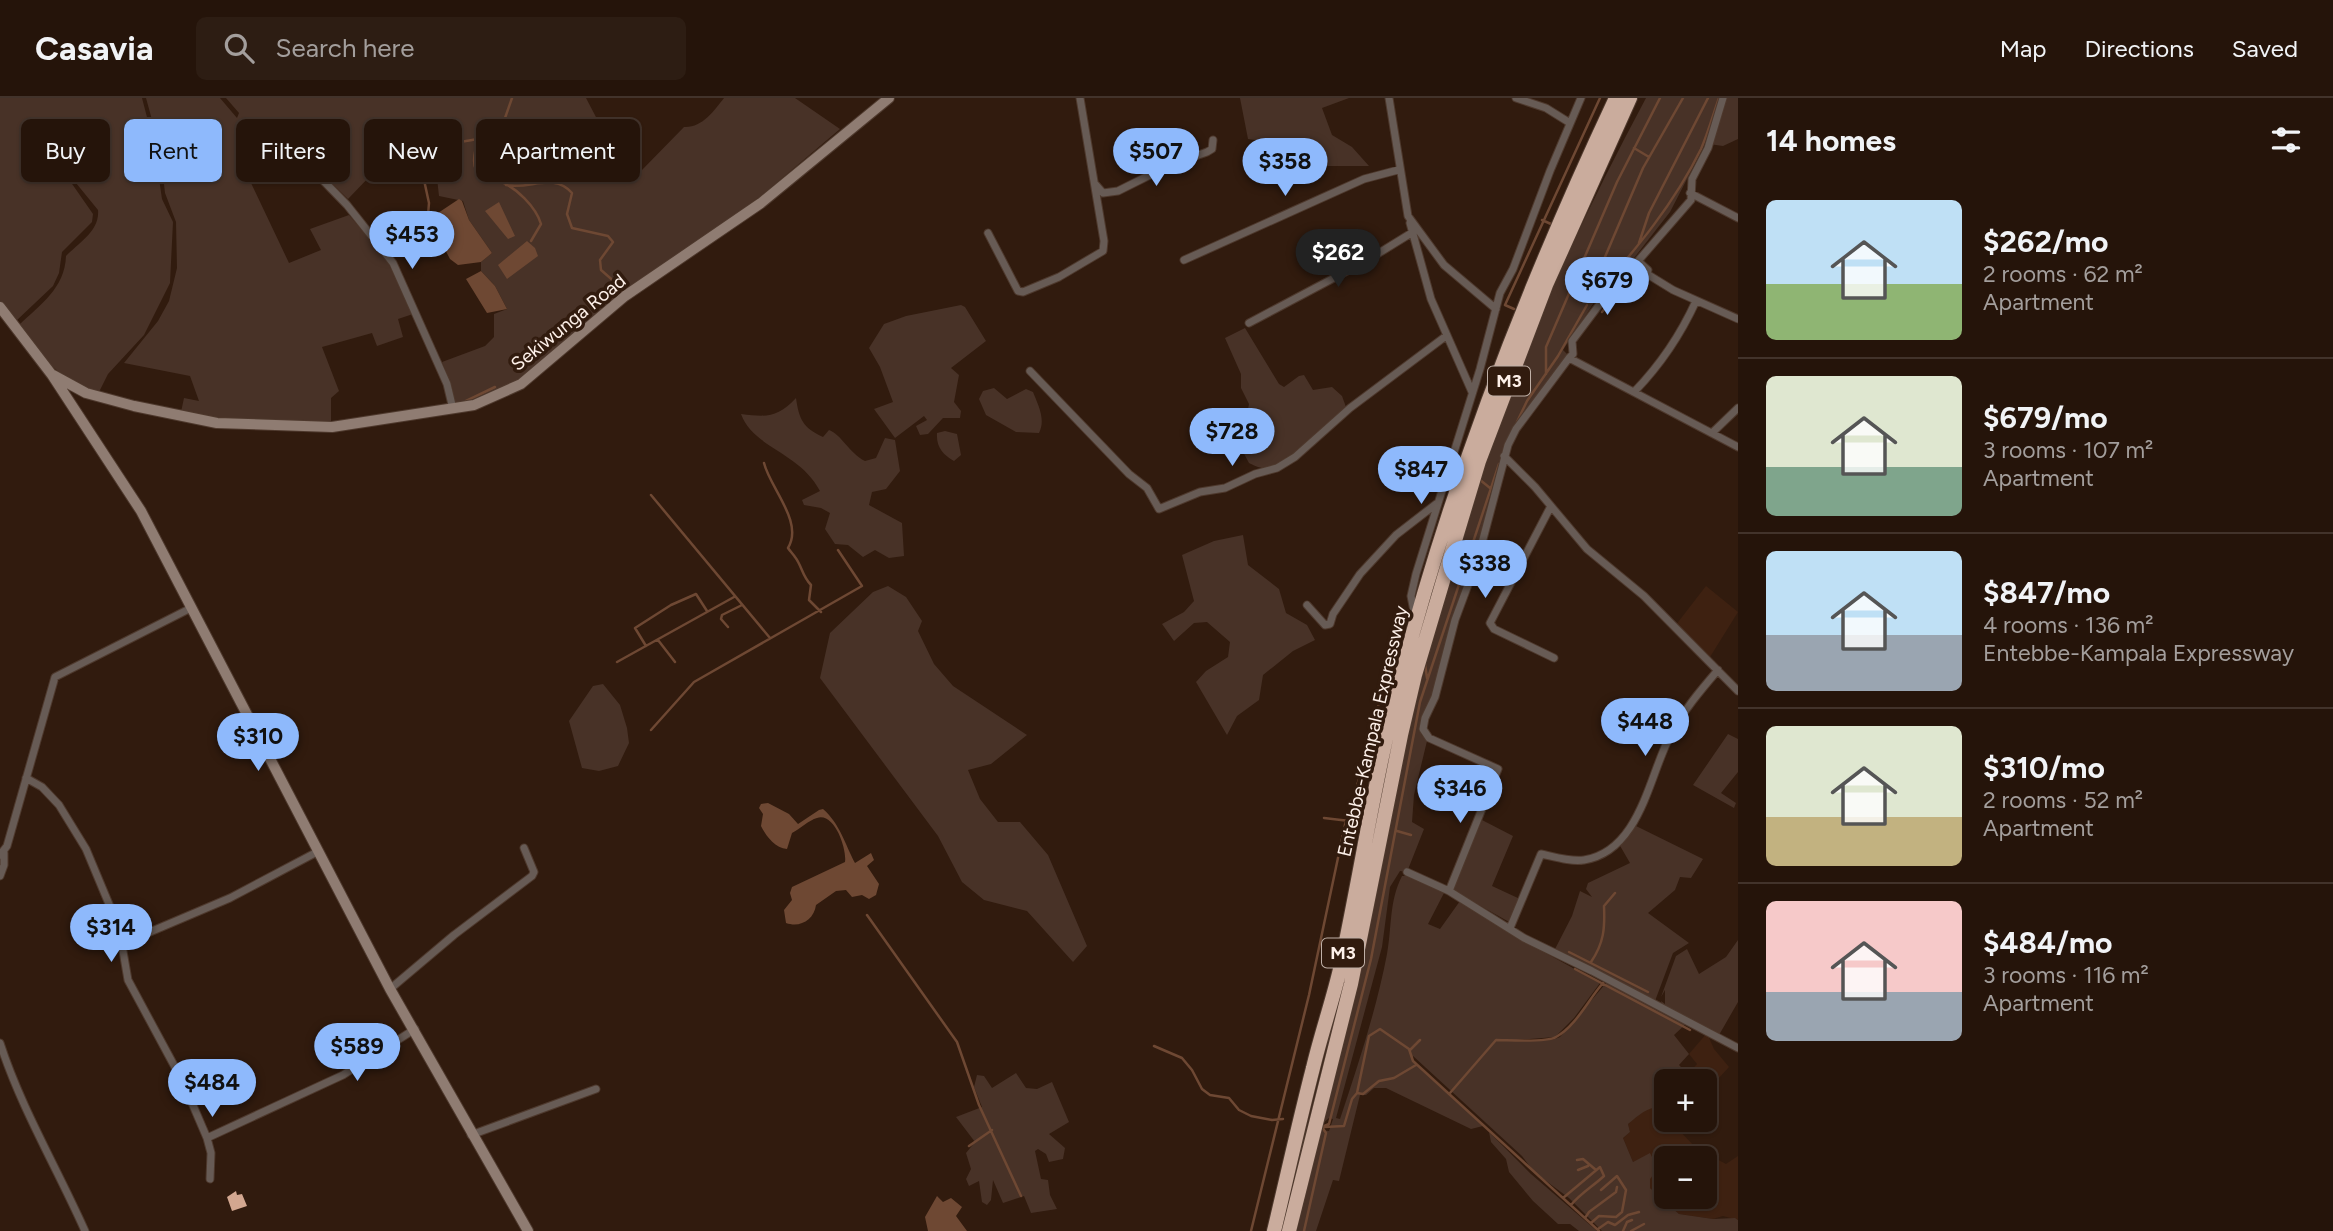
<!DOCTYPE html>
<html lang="en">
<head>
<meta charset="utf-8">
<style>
	body { margin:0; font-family:Figtree,sans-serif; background:#2d1d13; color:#f1f3f6; height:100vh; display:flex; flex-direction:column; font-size:26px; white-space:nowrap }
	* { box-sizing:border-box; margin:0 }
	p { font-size:23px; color:#a39e9c }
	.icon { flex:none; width:38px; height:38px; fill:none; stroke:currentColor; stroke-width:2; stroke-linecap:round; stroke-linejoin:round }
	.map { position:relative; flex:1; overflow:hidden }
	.sheet { display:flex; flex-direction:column; background:#25140a; width:595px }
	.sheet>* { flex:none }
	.hud { position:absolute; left:21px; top:21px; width:665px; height:63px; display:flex; gap:14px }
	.controls { position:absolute; left:1654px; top:971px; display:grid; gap:14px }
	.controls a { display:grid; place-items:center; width:63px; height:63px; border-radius:10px; background:#25140a; box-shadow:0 2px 5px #0004,0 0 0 2px #42332b; font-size:35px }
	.price { position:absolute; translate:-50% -60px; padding:0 16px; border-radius:24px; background:#8eb9fc; color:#111; font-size:23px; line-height:46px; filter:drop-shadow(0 2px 4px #0008) }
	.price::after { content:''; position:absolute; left:50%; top:42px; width:21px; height:16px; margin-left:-10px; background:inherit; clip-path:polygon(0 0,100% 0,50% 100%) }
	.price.current { background:#222; color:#fff }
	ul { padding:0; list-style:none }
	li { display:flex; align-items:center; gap:21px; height:175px; padding:0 28px }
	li+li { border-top:2px solid #42332b }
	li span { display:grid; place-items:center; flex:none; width:196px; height:140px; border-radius:10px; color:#555 }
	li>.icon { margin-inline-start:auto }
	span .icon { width:84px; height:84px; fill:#fffc; stroke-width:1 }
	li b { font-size:30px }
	h2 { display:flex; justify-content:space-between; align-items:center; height:84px; padding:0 28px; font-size:30px }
	.tag { padding:0 24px; border-radius:10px; background:#25140a; box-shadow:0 2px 5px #0004,0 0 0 2px #42332b; font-size:24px; line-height:63px }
	.tag.current { background:#8eb9fc; color:#111 }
	header { display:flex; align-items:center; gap:42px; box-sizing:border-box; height:98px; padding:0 35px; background:#25140a; border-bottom:2px solid #42332b }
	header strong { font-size:33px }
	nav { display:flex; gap:38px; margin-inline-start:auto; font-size:24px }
	.search { width:490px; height:63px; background:#2d1d13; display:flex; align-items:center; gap:18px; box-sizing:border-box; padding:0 24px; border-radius:10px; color:#a39e9c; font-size:26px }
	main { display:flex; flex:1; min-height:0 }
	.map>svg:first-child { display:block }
</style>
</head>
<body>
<header>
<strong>Casavia</strong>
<div class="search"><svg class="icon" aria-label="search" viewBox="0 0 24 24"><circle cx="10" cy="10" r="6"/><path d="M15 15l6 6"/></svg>Search here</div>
<nav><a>Map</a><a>Directions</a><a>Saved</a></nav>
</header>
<main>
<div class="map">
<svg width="1738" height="1133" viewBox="0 0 1738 1133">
	<rect width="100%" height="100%" fill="#311b0e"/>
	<path fill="#3e2111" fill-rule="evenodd" d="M 1706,488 L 1738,514 L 1710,559 L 1675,528 Z
		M 1707,935 L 1714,951 L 1729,969 L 1705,995 L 1704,984 L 1670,984 L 1682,970 L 1688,976 L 1697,966 L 1689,956 Z
		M 1666,1003 L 1666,1022 L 1678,1022 L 1674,1027 L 1696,1050 L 1726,1066 L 1738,1058 L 1738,1122 L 1723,1118 L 1713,1121 L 1679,1116 L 1650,1090 L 1650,1056 L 1633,1064 L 1623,1040 L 1630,1034 L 1628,1026 L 1642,1014 L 1653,1009 L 1662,1009 ZM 1666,1060 L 1704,1060 L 1704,1099 L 1666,1099 Z"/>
	<path fill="#483227" d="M 0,0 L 142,0 L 154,46 L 162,101 L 173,124 L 170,185 L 144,237 L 108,276 L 99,294 C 60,286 42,257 19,227 C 40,207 65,190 66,158 C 78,145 100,133 98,112 L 45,47 L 93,116 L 92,124 L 62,154 L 59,175 L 53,188 L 16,223 L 0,204 Z
		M 146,0 L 220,0 L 237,20 L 239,15 L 226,0 L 586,0 L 608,42 L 611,65 L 624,75 L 641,73 L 684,29 C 702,30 714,13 724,0 L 795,0 L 840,31 L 767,93 L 523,280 L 480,300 L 455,308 L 452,289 L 442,264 L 485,248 L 494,239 L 494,216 L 507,211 L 495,188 L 481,173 L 481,164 L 492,155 L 469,122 L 463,103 L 439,98 L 437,80 L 430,65 C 408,62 396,57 388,82 L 379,86 L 372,76 L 348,101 L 316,70 L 308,70 L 273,33 L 242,66 L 289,165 L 321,152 L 310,131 L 349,117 L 387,162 L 413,216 L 398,221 L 403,239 L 377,248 L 372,235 L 322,249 L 339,293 L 331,300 L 331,326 L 216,322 L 181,314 L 184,300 L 199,303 L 190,278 L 124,265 L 158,223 L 169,203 L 177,170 L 176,124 L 165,95 L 160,51 Z
		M 1240,0 L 1349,0 L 1322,10 L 1332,37 L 1352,49 L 1369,68 L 1294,68 L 1275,45 L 1248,41 Z
		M 1646,0 L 1719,0 L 1704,48 L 1670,114 L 1627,169 L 1599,197 L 1563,252 L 1571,260 L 1522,326 L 1496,373 L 1472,474 L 1436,587 L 1422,621 L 1421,636 L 1427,643 L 1414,697 L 1412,724 L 1424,731 L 1407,774 L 1400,773 L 1390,789 L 1382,849 L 1336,1020 L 1340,1021 C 1358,967 1376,913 1387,856 C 1392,829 1389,803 1402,778 L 1409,778 L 1444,795 L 1428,826 L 1440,831 L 1460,803 L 1524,843 L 1600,885 L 1574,920 L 1555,939 L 1503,943 L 1552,942 L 1560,939 L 1607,884 L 1688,924 L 1674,937 L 1689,956 L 1679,967 L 1682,970 L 1670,983 L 1666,984 L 1663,993 L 1666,1003 L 1662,1009 C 1648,1008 1639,1017 1628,1026 L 1630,1034 L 1623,1040 L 1633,1064 L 1650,1055 L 1658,1071 L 1650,1081 L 1650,1090 L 1679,1116 L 1713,1121 L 1735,1120 L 1738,1122 L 1738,1133 L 1602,1133 L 1569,1100 L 1534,1074 L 1522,1058 L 1413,958 L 1413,963 L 1483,1028 L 1471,1031 L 1386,990 L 1374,990 L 1366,997 L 1360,997 L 1339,1083 L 1333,1082 L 1316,1133 L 1297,1133 L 1320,1032 L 1329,1033 L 1333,1021 L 1329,1020 L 1321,1027 C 1364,830 1404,633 1460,440 C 1504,287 1571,140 1646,0 Z
		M 1726,0 L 1738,0 L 1738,41 L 1723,48 L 1709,46 Z
		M 961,207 L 965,209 L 986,243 L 951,270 L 959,277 L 954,304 L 961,313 L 960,320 L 943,320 L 928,336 L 920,337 L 916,328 L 927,322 L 924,318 L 895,340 L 874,311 L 893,304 L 880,269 L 869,250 L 884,226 L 906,218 Z
		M 1245,230 L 1279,286 L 1284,289 L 1299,278 L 1304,277 L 1313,292 L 1332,289 L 1342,298 L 1346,309 C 1329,325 1288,369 1265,370 C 1261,371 1253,367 1249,365 L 1228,326 L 1247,316 L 1249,306 L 1241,290 L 1241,276 L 1225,240 Z
		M 994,290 L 1007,301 L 1026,291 L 1033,294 C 1038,307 1046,321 1039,335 L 1016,334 L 986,317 L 979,301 L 983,293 Z
		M 796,300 C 799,321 803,330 823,339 L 829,332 C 841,336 849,355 865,363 L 876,360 L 885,340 L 895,342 L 900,373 L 886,391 L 872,394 L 869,407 L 902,425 L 904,458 L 889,460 L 875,452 L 863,459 L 848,447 L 835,446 L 825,431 L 830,415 L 821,410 L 804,407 L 802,402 L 820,393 C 800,354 753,350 741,316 C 767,319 777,320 796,300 Z
		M 945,333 L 957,336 L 961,357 L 954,363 C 943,357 936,349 937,335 Z
		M 1243,437 L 1248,467 L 1279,491 L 1286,515 L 1307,527 L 1315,542 L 1293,553 L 1263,577 L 1259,602 L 1237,618 L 1227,637 L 1196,584 L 1206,573 L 1228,559 L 1230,544 L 1207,524 L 1194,525 L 1174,543 L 1162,526 L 1184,514 L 1194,503 L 1182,457 L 1214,443 Z
		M 888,488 L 906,499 L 922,523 L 918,533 L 934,566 L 953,588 L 1027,637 L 991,666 L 968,672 L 980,701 L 998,724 L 1020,724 L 1048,757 L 1087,848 L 1073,864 L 1027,813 L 984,802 L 962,784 L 938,738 L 820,580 L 830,535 L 873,494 Z
		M 603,586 L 620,607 L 627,630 L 629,645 L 618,668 L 599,673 L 582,670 L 569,623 L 593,588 Z
		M 1728,636 L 1738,641 L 1738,674 L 1721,695 L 1736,705 L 1734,710 L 1693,687 Z
		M 1482,722 L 1513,738 L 1492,788 L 1520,801 L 1511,825 L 1452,792 Z
		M 1634,727 L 1703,761 L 1691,780 L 1680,779 L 1675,792 L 1648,815 L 1689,845 L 1673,855 L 1655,903 L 1554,853 L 1572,818 L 1580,793 L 1592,799 L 1586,791 L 1588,785 L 1630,765 L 1619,746 Z
		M 1738,842 L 1738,904 L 1719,937 L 1662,906 L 1661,903 L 1665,906 L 1665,892 L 1661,899 L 1676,858 L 1687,851 L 1699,876 L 1726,859 Z
		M 1016,975 L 1026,990 L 1037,991 L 1052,984 L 1069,1024 L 1049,1036 L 1065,1050 L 1063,1061 L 1049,1064 L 1046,1056 L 1038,1051 L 1035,1053 L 1041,1081 L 1048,1082 L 1050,1097 L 1057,1111 L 1031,1115 L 1024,1098 L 1003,1105 L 993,1082 L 991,1102 L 987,1107 L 982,1104 L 979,1083 L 969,1088 L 966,1081 L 971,1071 L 966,1055 L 975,1044 L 956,1019 L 982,1009 L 974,989 L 977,977 L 984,978 L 992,990 Z
		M 1489,1034 L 1531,1076 L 1597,1133 L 1579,1133 L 1570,1126 L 1558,1126 L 1533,1103 L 1509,1074 L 1506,1061 L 1491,1044 Z"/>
	<path fill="#6e4833" d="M 459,101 L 462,103 L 469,122 L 492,155 L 481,164 L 458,167 L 450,161 L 429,121 Z
		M 499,104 L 515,138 L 508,141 L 485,113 Z
		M 527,143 L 535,150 L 538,158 L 507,181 L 498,167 Z
		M 481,173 L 495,188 L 507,211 L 487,215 L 466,181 Z
		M 768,705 L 789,716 L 798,726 L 819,712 L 823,711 C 840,726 845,746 855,765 L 871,755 L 874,762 L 867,768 L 879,786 L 876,797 L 869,801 L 862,797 L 852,799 L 846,792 L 836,793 L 816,807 C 814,822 800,830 786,825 L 784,812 L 792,802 L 790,795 L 792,789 L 845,764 C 847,752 835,714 817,720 C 809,722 800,731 792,735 L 787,751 C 775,750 766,738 761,728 L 763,716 L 759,710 L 761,706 Z
		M 937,1098 L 943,1104 L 951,1100 L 962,1109 L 956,1118 L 967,1133 L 928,1133 L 925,1119 Z"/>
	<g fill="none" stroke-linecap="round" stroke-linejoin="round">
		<path stroke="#6e4833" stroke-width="2.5" d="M 512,0 L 505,20 L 488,24 C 480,37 464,68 483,80 C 487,82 494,81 499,83 C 516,89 536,109 541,126 L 531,143
			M 1634,50 L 1649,59
			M 506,87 C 530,92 553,74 572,95 L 567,116 L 572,130 L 608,138 L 613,144 L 600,162 L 601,172 L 617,186 L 622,196
			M 428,117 L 429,105 L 424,82 L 454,45 L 478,41
			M 1542,122 L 1551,126
			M 1639,145 L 1649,115 L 1708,0
			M 1593,195 L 1593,187 L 1643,70 L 1683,0
			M 1596,197 C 1636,151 1674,106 1701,51 C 1708,35 1713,17 1719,0
			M 1514,211 L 1505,207 L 1600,0
			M 1602,214 L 1628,182
			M 1546,276 L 1546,249 L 1617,84 L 1660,0
			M 466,303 L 495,289
			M 1517,324 L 1527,303 L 1558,258 L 1587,207
			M 764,365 C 770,390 804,424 788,450 C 790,453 793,456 795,459 C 802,468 802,478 811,487 L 809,502 L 821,514
			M 1479,381 L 1490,390
			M 651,397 L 770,540
			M 728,529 L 721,521 L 722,517 L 742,507
			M 658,542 L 675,564
			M 646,548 L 635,530 L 671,507 L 696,496 L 707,513
			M 617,564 L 734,499
			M 1425,566 L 1427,580
			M 651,632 L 694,584 L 862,488 L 838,452
			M 1324,720 L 1358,724
			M 1348,722 L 1395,545 L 1401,524 L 1408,520
			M 1397,733 L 1411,737
			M 867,817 L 957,944 L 979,1007 L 1021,1098
			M 1569,854 L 1648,894
			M 1591,864 C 1604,845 1605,830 1604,808 L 1615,795
			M 1575,871 L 1690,932
			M 1154,948 L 1182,960 L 1192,972 L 1202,991 L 1210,997 L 1229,1000 L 1239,1012 L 1251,1018 L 1272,1022 L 1283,1021
			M 1410,952 L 1420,942
			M 1357,995 L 1369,938 L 1380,931 L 1409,951 L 1413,963 L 1599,1133
			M 1450,995 L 1496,942 C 1508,942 1547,945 1556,939 C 1576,928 1588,902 1603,885
			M 1322,1029 L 1329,1026 L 1371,861 L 1420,604 L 1499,366
			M 1325,1029 L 1344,1028 L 1352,1001 L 1357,995 L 1363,996 L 1379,983 L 1394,980 L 1416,967
			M 969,1048 L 992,1032
			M 1577,1062 L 1583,1061 L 1596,1072
			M 1578,1072 L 1588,1068
			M 1563,1100 L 1600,1069 L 1604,1078 C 1592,1089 1581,1095 1571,1107
			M 1585,1120 L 1589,1114 L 1616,1094 L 1617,1089
			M 1591,1125 L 1599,1118 L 1616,1119 L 1622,1114 L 1626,1092 L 1617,1078 L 1601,1092
			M 1598,1131 L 1608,1124 L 1615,1127 L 1628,1117 L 1639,1114
			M 1251,1133 L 1309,897 L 1346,722
			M 1304,1133 L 1326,1035 L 1322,1029
			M 1623,1133 L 1627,1124 L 1632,1122
			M 1631,1133 L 1644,1126"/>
	</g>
	<path fill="#d3a790" d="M 236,1093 L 237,1097 L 242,1096 L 247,1108 L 232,1113 L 227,1099 Z"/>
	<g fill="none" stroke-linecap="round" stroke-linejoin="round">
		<defs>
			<path id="minor" d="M 1389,0 L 1408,118 L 1444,167 L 1496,211
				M 1516,0 L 1546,10 L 1570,25
				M 1723,0 L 1708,50 L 1692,81 L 1691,102 L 1638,163 L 1648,172 L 1647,176 L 1673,192 L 1738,221
				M 311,70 L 347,107 L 393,165 L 447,286 L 453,311
				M 1096,87 L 1103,95 L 1118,93 L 1170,67 L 1207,54 L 1212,51 L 1213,42
				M 1690,95 L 1738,120
				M 1410,125 L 1431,201 L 1472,294
				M 988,135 L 1018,193 L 1023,194 L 1059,179 L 1103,153 L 1104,143 L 1080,0
				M 1184,162 L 1364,81 L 1398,72
				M 1249,225 L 1366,163 L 1413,134
				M 1569,260 L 1573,256 L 1572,243 L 1605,199 L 1638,163
				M 1030,273 L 1129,376 L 1147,390 L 1159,411 L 1200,394 L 1225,390 L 1255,376 L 1277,370 L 1295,359 L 1350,310 L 1446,238
				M 1635,293 C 1662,265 1680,238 1696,203
				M 1712,335 L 1738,310
				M 1504,358 L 1535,389 L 1587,451 L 1644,498 L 1738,593
				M 1551,408 L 1490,525 L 1494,531 L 1554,560
				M 1307,507 L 1325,527 L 1330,526 L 1333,516 L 1360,476 L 1396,437 L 1436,406
				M 1415,518 L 1411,498 L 1416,476 L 1480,271 L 1500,195 L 1513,171 L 1550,73 L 1581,0
				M 26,680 L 42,689 L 59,707 L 86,751 L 119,830 L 128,882 L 183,984 L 207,1040
				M 0,757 L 7,748 L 55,579 L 189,511
				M 1407,774 L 1449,793 L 1524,840 L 1592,873 L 1738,950
				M 0,778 L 4,767 L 4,755
				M 1449,793 L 1498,671 L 1429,640 L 1423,631 L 1425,620 L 1435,599 L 1455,522 L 1478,460 L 1508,347 L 1516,331 L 1569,260 L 1738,349
				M 1510,830 L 1541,756 C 1555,759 1571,764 1584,762 C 1640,753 1649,678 1670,638 C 1683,613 1700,593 1718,572
				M 124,845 L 230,800 L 317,754
				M 390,891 L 454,837 L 532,778 L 534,774 L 524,750
				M 0,945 C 21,1010 57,1070 85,1133
				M 471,1037 L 596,991
				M 210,1081 L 211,1055 L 207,1040 L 343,977 L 415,931"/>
			<path id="secondary" d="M 0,209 L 52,277 L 141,413 L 390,891 L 528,1133
				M 53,277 L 86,295 L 134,308 L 217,325 L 332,329 L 474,307 L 521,286 L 625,198 L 761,105 L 889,0"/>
			<path id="motorway" d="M 1274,1133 C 1287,1079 1299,1024 1313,970 C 1321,936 1333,902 1341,867 C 1362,770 1376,671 1402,575 C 1454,376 1529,185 1616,0
				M 1289,1133 L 1351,886 L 1401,637 L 1415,577 L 1457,436 L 1479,363 L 1546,187 L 1630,0"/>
		</defs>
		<use href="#minor" stroke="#4e392d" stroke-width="9"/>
		<use href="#secondary" stroke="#4e392d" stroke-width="12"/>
		<use href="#motorway" stroke="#4e392d" stroke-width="16"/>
		<use href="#minor" stroke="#675b55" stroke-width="7"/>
		<use href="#secondary" stroke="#8f7c72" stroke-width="10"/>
		<use href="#motorway" stroke="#caac9d" stroke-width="14"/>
	</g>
	<g text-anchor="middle" stroke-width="7" stroke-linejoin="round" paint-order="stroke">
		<g fill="#311b0e" stroke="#c0b0a7" stroke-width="2">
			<rect x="1488" y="268.5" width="42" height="29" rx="5"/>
			<rect x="1322" y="840.5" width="42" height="29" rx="5"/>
		</g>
		<g font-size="18" font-weight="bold" fill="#fdf0e9">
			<text x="1509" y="289">M3</text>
			<text x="1343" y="861">M3</text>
		</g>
		<g font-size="19" fill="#fdf0e9" stroke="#311b0e">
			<text transform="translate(568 224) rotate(-39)" y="7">Sekiwunga Road</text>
			<text transform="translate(1372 633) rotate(-77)" y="7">Entebbe-Kampala Expressway</text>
		</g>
	</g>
</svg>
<div class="controls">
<a>+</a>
<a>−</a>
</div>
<b class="price" style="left:1156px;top:90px">$507</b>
<b class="price" style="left:1285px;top:100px">$358</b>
<b class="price" style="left:412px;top:173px">$453</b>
<b class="price current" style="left:1338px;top:191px">$262</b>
<b class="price" style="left:1607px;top:219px">$679</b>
<b class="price" style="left:1232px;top:370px">$728</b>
<b class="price" style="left:1421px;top:408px">$847</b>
<b class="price" style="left:1485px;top:502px">$338</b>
<b class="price" style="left:1645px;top:660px">$448</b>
<b class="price" style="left:258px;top:675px">$310</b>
<b class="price" style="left:1460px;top:727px">$346</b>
<b class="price" style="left:111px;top:866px">$314</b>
<b class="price" style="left:357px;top:985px">$589</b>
<b class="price" style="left:212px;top:1021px">$484</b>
<div class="hud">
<a class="tag">Buy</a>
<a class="tag current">Rent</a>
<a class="tag">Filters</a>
<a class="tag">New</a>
<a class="tag">Apartment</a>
</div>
</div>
<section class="sheet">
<h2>14 homes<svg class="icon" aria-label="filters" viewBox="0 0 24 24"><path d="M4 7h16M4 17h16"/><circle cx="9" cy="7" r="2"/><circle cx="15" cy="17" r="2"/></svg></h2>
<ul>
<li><span style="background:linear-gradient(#bfe0f5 60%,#8fb573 0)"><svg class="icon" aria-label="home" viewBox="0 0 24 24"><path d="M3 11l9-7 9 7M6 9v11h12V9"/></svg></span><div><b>$262/mo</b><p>2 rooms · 62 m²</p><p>Apartment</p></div></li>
<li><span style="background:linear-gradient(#dfe7d0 65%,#7fa58c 0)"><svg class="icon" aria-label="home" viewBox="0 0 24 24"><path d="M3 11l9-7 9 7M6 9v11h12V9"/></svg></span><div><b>$679/mo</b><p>3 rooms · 107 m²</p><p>Apartment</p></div></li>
<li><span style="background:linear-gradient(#bfe0f5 60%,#9aa5b1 0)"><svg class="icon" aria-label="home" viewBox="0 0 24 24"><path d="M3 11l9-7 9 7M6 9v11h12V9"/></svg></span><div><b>$847/mo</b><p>4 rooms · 136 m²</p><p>Entebbe-Kampala Expressway</p></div></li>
<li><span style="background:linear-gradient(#dfe7d0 65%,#c2b280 0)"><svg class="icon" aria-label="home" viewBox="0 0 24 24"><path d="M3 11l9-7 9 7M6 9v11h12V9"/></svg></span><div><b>$310/mo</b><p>2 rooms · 52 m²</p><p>Apartment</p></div></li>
<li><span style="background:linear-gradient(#f6c9c9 65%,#9aa5b1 0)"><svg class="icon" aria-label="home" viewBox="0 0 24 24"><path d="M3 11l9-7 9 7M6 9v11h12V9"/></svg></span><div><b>$484/mo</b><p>3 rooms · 116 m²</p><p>Apartment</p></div></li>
</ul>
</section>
</main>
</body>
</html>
